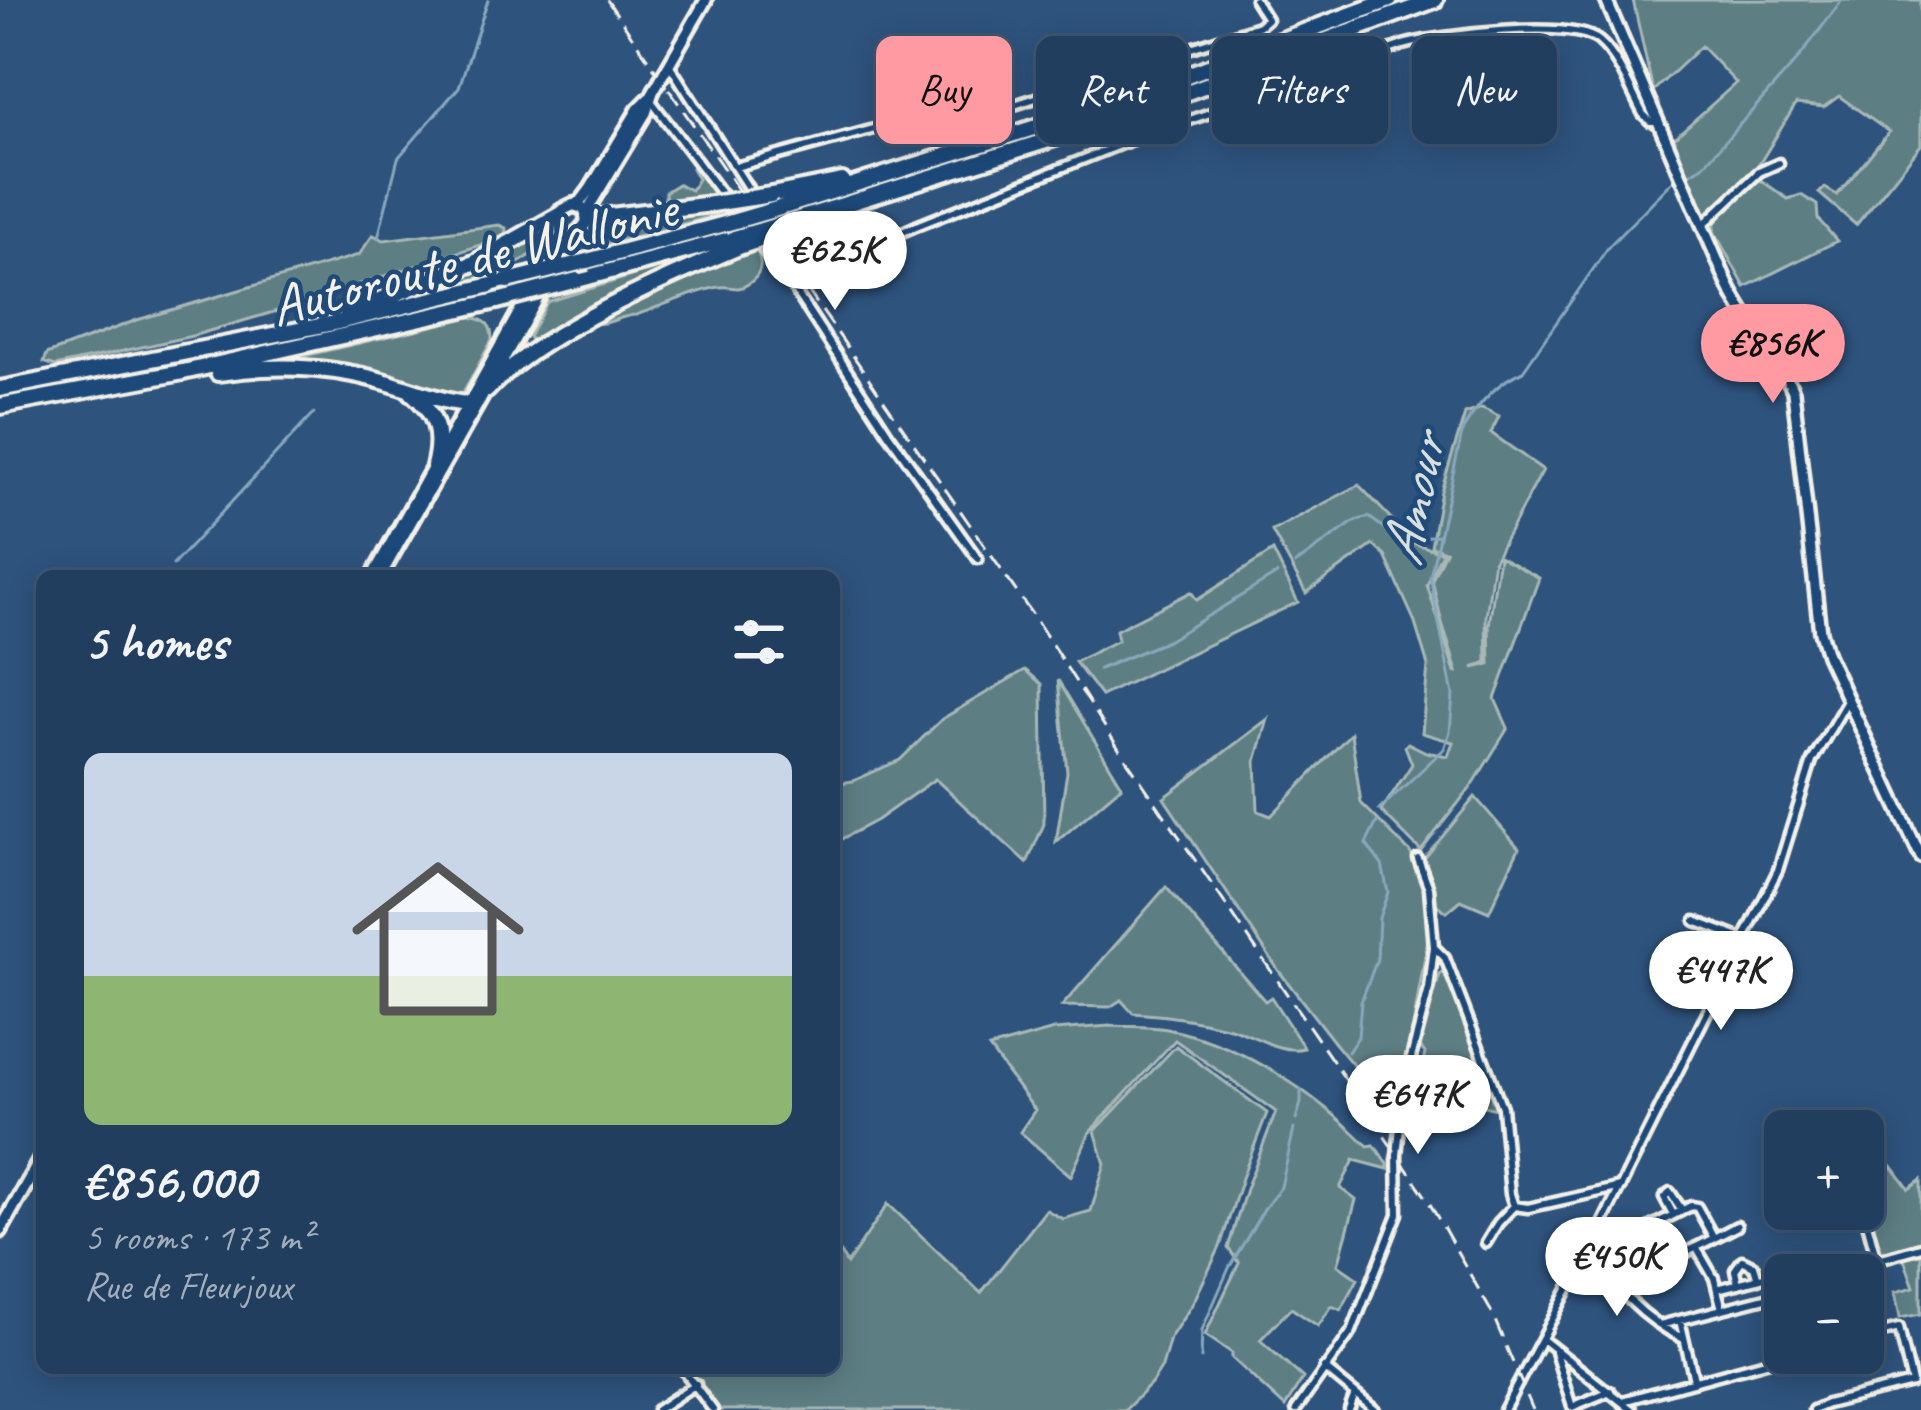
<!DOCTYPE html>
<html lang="en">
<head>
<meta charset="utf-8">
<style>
	body { margin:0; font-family:Caveat,sans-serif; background:#2e4967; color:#f1f3f6; height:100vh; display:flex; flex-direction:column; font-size:45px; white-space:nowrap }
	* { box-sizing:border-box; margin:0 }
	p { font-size:39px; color:#a2aebc }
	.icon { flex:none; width:66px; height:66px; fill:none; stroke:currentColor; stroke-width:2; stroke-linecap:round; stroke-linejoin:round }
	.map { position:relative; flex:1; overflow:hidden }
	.drawer { position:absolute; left:36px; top:570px; width:804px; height:804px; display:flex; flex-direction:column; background:#223e5e; border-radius:18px; box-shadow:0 6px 30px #0003,0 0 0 3px #3f5773 }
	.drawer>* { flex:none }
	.banner { position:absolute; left:876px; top:36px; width:864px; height:108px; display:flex; gap:24px }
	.fabs { position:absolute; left:1764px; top:1110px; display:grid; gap:24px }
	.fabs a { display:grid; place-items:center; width:120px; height:120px; border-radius:18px; background:#223e5e; box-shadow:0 6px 30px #0003,0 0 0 3px #3f5773; font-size:60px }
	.price { position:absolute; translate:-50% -102px; padding:0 27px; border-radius:42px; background:#fff; color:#222; font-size:39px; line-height:78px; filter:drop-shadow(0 3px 6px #0008) }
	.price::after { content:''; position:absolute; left:50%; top:72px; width:36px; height:27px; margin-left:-18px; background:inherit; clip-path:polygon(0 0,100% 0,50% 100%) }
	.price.active { background:#ff9aa2; color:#111 }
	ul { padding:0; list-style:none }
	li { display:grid; align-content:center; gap:24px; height:636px; padding:0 48px }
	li+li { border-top:3px solid #3f5773 }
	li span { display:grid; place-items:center; height:372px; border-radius:18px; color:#555 }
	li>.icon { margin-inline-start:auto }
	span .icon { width:216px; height:216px; fill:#fffc; stroke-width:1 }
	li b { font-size:51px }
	h2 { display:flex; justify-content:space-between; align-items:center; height:144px; padding:0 48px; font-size:51px }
	.tag { padding:0 42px; border-radius:18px; background:#223e5e; box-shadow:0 6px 30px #0003,0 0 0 3px #3f5773; font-size:42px; line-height:108px }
	.tag.active { background:#ff9aa2; color:#111 }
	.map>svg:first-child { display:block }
</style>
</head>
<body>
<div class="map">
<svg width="1921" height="1410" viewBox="0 0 1921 1410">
	<rect width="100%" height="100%" fill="#2e537d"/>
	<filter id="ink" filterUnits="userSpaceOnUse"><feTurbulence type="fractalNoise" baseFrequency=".00833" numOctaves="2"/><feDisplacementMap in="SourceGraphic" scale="24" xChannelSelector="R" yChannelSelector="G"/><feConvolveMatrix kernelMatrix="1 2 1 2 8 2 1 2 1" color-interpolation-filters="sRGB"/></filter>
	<g filter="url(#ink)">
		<path fill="#5d7e83" stroke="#a8b8b6" stroke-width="3" d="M 1633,0 L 1921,0 L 1921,145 L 1856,225 L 1819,193 L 1825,188 L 1837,195 L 1889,132 L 1839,96 L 1824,107 L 1796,104 L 1758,166 L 1705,215 L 1672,140 L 1736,83 L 1701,46 L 1653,91 Z
			M 695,163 L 716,194 L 666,204 L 665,192 L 678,184 L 691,190 L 698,179 L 692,168 Z
			M 1759,179 L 1788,199 L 1801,195 L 1817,205 L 1818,219 L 1837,241 L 1745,287 L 1714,231 L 1716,219 Z
			M 714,208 L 717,215 L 592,248 L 582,245 L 581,239 L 592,222 Z
			M 499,225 L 506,228 L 505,237 L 277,311 L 192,336 L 55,366 L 44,362 L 47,354 L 137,320 L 359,255 L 373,235 L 384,240 Z
			M 542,230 L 547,231 C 540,269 463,282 429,292 L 427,290 Z
			M 757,251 C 763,264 761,276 748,284 C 737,292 733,285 720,287 C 700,289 657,308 636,315 C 622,315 606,326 595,323 L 700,269 Z
			M 686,259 L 690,263 L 534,345 L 529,337 L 547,302 Z
			M 471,317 C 486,320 492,324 492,340 L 460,399 L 302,363 L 301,360 L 304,356 Z
			M 1482,408 L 1499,416 L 1491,433 L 1543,470 L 1494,560 L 1486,617 L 1487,662 L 1473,668 L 1490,664 L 1489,625 L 1499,556 L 1539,578 L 1495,699 L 1508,728 L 1474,783 L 1421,851 L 1381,811 L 1412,764 L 1405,746 L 1408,743 L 1426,752 L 1448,756 L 1453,742 L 1422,733 L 1428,666 L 1414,620 L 1385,556 L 1373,545 L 1306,593 L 1272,531 L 1359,485 L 1415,544 L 1442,552 L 1427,585 L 1455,672 L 1457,672 L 1441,619 L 1432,580 L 1445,551 L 1431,546 L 1441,491 L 1465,414 Z
			M 1273,551 L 1298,602 L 1101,696 L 1075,662 L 1118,640 L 1116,630 L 1191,592 L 1197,600 Z
			M 1025,670 L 1042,684 L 1044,824 L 1027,863 L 935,779 L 877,820 L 834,843 L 834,784 L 853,781 L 900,760 L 942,719 Z
			M 1058,680 L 1122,786 L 1056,842 L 1067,772 Z
			M 1268,719 L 1256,761 L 1258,811 L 1271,816 L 1351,733 L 1361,803 L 1410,852 L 1428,893 L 1428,938 L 1413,1027 L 1398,1090 L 1362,1076 L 1334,1042 L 1279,971 L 1164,798 Z
			M 1475,797 L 1519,848 L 1489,912 L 1461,900 L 1447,912 L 1435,903 L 1423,860 Z
			M 1166,887 L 1265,1001 L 1271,997 L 1304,1048 C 1279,1054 1255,1035 1230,1028 C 1199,1020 1166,1015 1133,1013 L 1121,1000 L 1110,1007 L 1062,1006 Z
			M 1444,969 L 1488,1079 L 1496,1109 L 1446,1097 L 1438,1123 L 1407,1114 L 1411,1075 L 1419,1063 L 1423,1062 L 1425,1053 L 1420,1047 L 1439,977 Z
			M 1110,1026 C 1129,1027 1149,1026 1167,1029 C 1245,1045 1312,1091 1368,1146 L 1374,1145 L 1388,1164 L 1388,1169 L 1354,1160 L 1340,1188 L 1356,1200 L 1338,1265 L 1358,1279 L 1341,1310 L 1332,1306 L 1318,1326 L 1291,1308 L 1260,1340 L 1303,1378 L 1285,1407 L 1232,1358 L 1232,1353 L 1205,1335 L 1239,1263 L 1228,1248 L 1246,1189 L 1276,1112 L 1175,1040 L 1090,1132 L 1071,1176 L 1020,1132 L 1035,1110 L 989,1048 L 1054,1030 Z
			M 1176,1046 L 1267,1113 L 1242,1178 L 1220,1247 L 1193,1303 L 1170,1338 L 1162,1367 L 1151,1384 L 1125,1410 L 719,1410 L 688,1368 L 834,1368 L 834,1243 L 847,1264 L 888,1204 L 981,1293 L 1046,1210 L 1063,1219 L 1091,1211 L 1105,1164 L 1095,1131 Z
			M 1892,1166 L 1909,1189 L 1921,1180 L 1921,1241 L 1886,1251 L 1879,1249 L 1865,1202 L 1871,1193 L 1868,1185 Z
			M 1921,1251 L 1921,1314 L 1900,1318 L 1895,1292 L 1914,1287 L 1903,1256 Z"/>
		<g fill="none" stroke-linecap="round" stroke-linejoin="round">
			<path stroke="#89a8bc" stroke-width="3" d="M 1688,175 L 1703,166 L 1798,59 L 1842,0
				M 378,238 L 398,158 L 459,87 L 488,0
				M 1295,564 L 1355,521 L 1369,517 L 1400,540 L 1438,535
				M 173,565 L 314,413
				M 165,576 L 167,573
				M 1099,669 L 1167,641 L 1277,574
				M 1379,810 L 1444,749 L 1450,732 L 1453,695 L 1430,577 L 1463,429 C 1478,404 1497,382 1523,371 L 1609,246 L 1674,180
				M 1348,1052 L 1358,1037 L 1361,1002 L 1377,959 L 1379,918 L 1388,892 L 1382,865 L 1366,844 L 1377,822
				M 1296,1120 L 1301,1103 L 1301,1089
				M 1201,1358 L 1202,1330 L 1229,1268 L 1264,1209 L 1281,1187 L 1294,1129"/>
			<defs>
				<path id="street" d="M 669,64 L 764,213
					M 649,98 L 739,217
					M 735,167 L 878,128 L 902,124 L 932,124 L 1008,107 L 1259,26 L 1267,19 L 1255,0
					M 1703,225 L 1759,172 L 1779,163
					M 774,229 C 787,249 797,268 823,267 L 916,226 L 1119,145 L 1403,45 C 1437,35 1573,18 1599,41 C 1619,58 1631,92 1643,114 L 1650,121 L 1656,121
					M 757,242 L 790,283 L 888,433 L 978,559
					M 1695,921 L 1742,939
					M 1434,947 L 1445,958 L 1502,1107 L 1510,1194 L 1514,1206
					M 1691,1206 L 1697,1207 L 1714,1238 L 1664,1264 L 1637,1246 L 1632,1236 Z
					M 1863,1208 L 1877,1260
					M 1673,1214 L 1664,1197 L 1670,1192 L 1682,1210
					M 1714,1238 L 1737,1226
					M 1486,1243 L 1498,1223 L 1514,1206 L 1528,1208 L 1621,1187
					M 1696,1247 L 1714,1278 L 1722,1309
					M 1589,1250 C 1615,1287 1642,1319 1684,1339
					M 1823,1275 L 1921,1247
					M 1738,1284 L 1735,1270 L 1742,1260 L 1754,1266 L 1758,1279
					M 1717,1289 L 1772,1275 L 1776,1276 L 1785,1288
					M 1680,1320 L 1694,1380
					M 1660,1325 L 1785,1293
					M 1542,1339 L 1632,1410
					M 1555,1352 L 1572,1407 L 1610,1391
					M 682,1368 L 713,1410
					M 1324,1368 L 1375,1410
					M 1622,1401 L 1799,1353
					M 657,1410 L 696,1384
					M 1296,1410 L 1352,1331 L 1398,1214 L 1397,1155 L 1405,1081 L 1429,989 L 1434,947 L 1429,888 L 1418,859
					M 1349,1410 L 1355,1394
					M 1504,1410 L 1589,1250 L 1778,870 L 1812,761 L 1847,701
					M 1813,1410 L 1827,1404 L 1912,1383 L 1899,1328 L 1863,1337"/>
				<path id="secondary" d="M 1606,0 L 1728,285 C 1746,323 1776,352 1793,391 L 1820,632 L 1827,655 L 1921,857
					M 665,71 L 706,0
					M 573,205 L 581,201 L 590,189 L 638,109 L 649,98
					M 588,217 L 591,204 L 646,113 L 653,92"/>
				<path id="primary" d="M 373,576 L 530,293
					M 380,576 L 569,243 C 577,230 595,225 583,208 L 573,205 L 561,211 L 559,220 L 562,235 L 539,277
					M 0,1231 L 42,1157"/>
				<path id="highway" d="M 771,195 L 842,181
					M 780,208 L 1103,106 L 1390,0
					M 588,217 L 602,217 L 712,204
					M 789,222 L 1109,121 L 1435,0
					M 587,261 L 725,224
					M 577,280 L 734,238
					M 347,313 L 474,263 L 559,215
					M 218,373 C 274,364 331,366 386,382 C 413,390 439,401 467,404
					M 0,389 L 334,323 L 508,281
					M 487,390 C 540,332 666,278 739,247
					M 412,393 C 437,414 442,435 434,466
					M 0,406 L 183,372 L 497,301"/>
			</defs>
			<use href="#street" stroke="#f4f1e8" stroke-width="15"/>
			<use href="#secondary" stroke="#f4f1e8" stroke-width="18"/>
			<use href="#primary" stroke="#f4f1e8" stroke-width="20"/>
			<use href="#highway" stroke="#f4f1e8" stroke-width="22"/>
			<use href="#street" stroke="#1f4a7a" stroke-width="6"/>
			<use href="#secondary" stroke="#1f4a7a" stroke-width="9"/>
			<use href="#primary" stroke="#1f4a7a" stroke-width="10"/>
			<use href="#highway" stroke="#1f4a7a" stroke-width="14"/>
			<path stroke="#f4f1e8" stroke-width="3" stroke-dasharray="18 9" stroke-linecap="butt" d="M 607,0 L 1038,623 L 1119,749 L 1426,1197 L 1491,1311 L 1533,1410"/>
			<defs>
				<path id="secondary-bridge" d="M 653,92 L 665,71"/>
				<path id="highway-bridge" d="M 712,204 L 771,195
					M 725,224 L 780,208
					M 734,238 L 789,222
					M 739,247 L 768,237
					M 508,281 L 587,261
					M 497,301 L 577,280"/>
			</defs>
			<use href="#secondary-bridge" stroke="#f4f1e8" stroke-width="18" stroke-linecap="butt"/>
			<use href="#highway-bridge" stroke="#f4f1e8" stroke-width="22" stroke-linecap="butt"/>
			<use href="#secondary-bridge" stroke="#1f4a7a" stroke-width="9"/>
			<use href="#highway-bridge" stroke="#1f4a7a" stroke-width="14"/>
		</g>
	</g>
	<g text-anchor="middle" stroke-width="9" stroke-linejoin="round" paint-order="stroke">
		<g font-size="57" fill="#f4f1e8" stroke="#1f4a7a">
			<text transform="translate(473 256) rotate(-14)" y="20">Autoroute de Wallonie</text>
		</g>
		<g font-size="60" font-style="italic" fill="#d9dfdd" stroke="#1f4a7a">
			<text transform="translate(1412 500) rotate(-78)" y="21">Amour</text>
		</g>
	</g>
</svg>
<div class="fabs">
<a>+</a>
<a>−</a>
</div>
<b class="price" style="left:835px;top:313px">€625K</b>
<b class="price active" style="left:1773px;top:406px">€856K</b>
<b class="price" style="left:1721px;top:1033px">€447K</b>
<b class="price" style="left:1418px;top:1157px">€647K</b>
<b class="price" style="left:1617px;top:1319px">€450K</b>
<div class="banner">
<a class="tag active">Buy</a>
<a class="tag">Rent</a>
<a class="tag">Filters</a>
<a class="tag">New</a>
</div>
<section class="drawer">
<h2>5 homes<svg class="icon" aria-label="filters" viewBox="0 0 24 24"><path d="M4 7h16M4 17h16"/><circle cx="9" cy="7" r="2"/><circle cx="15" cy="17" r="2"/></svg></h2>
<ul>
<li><span style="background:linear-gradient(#c9d6e8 60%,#8fb573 0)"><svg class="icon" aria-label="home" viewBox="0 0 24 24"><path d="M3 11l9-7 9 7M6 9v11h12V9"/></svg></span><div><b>€856,000</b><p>5 rooms · 173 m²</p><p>Rue de Fleurjoux</p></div></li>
</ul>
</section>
</div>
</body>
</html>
